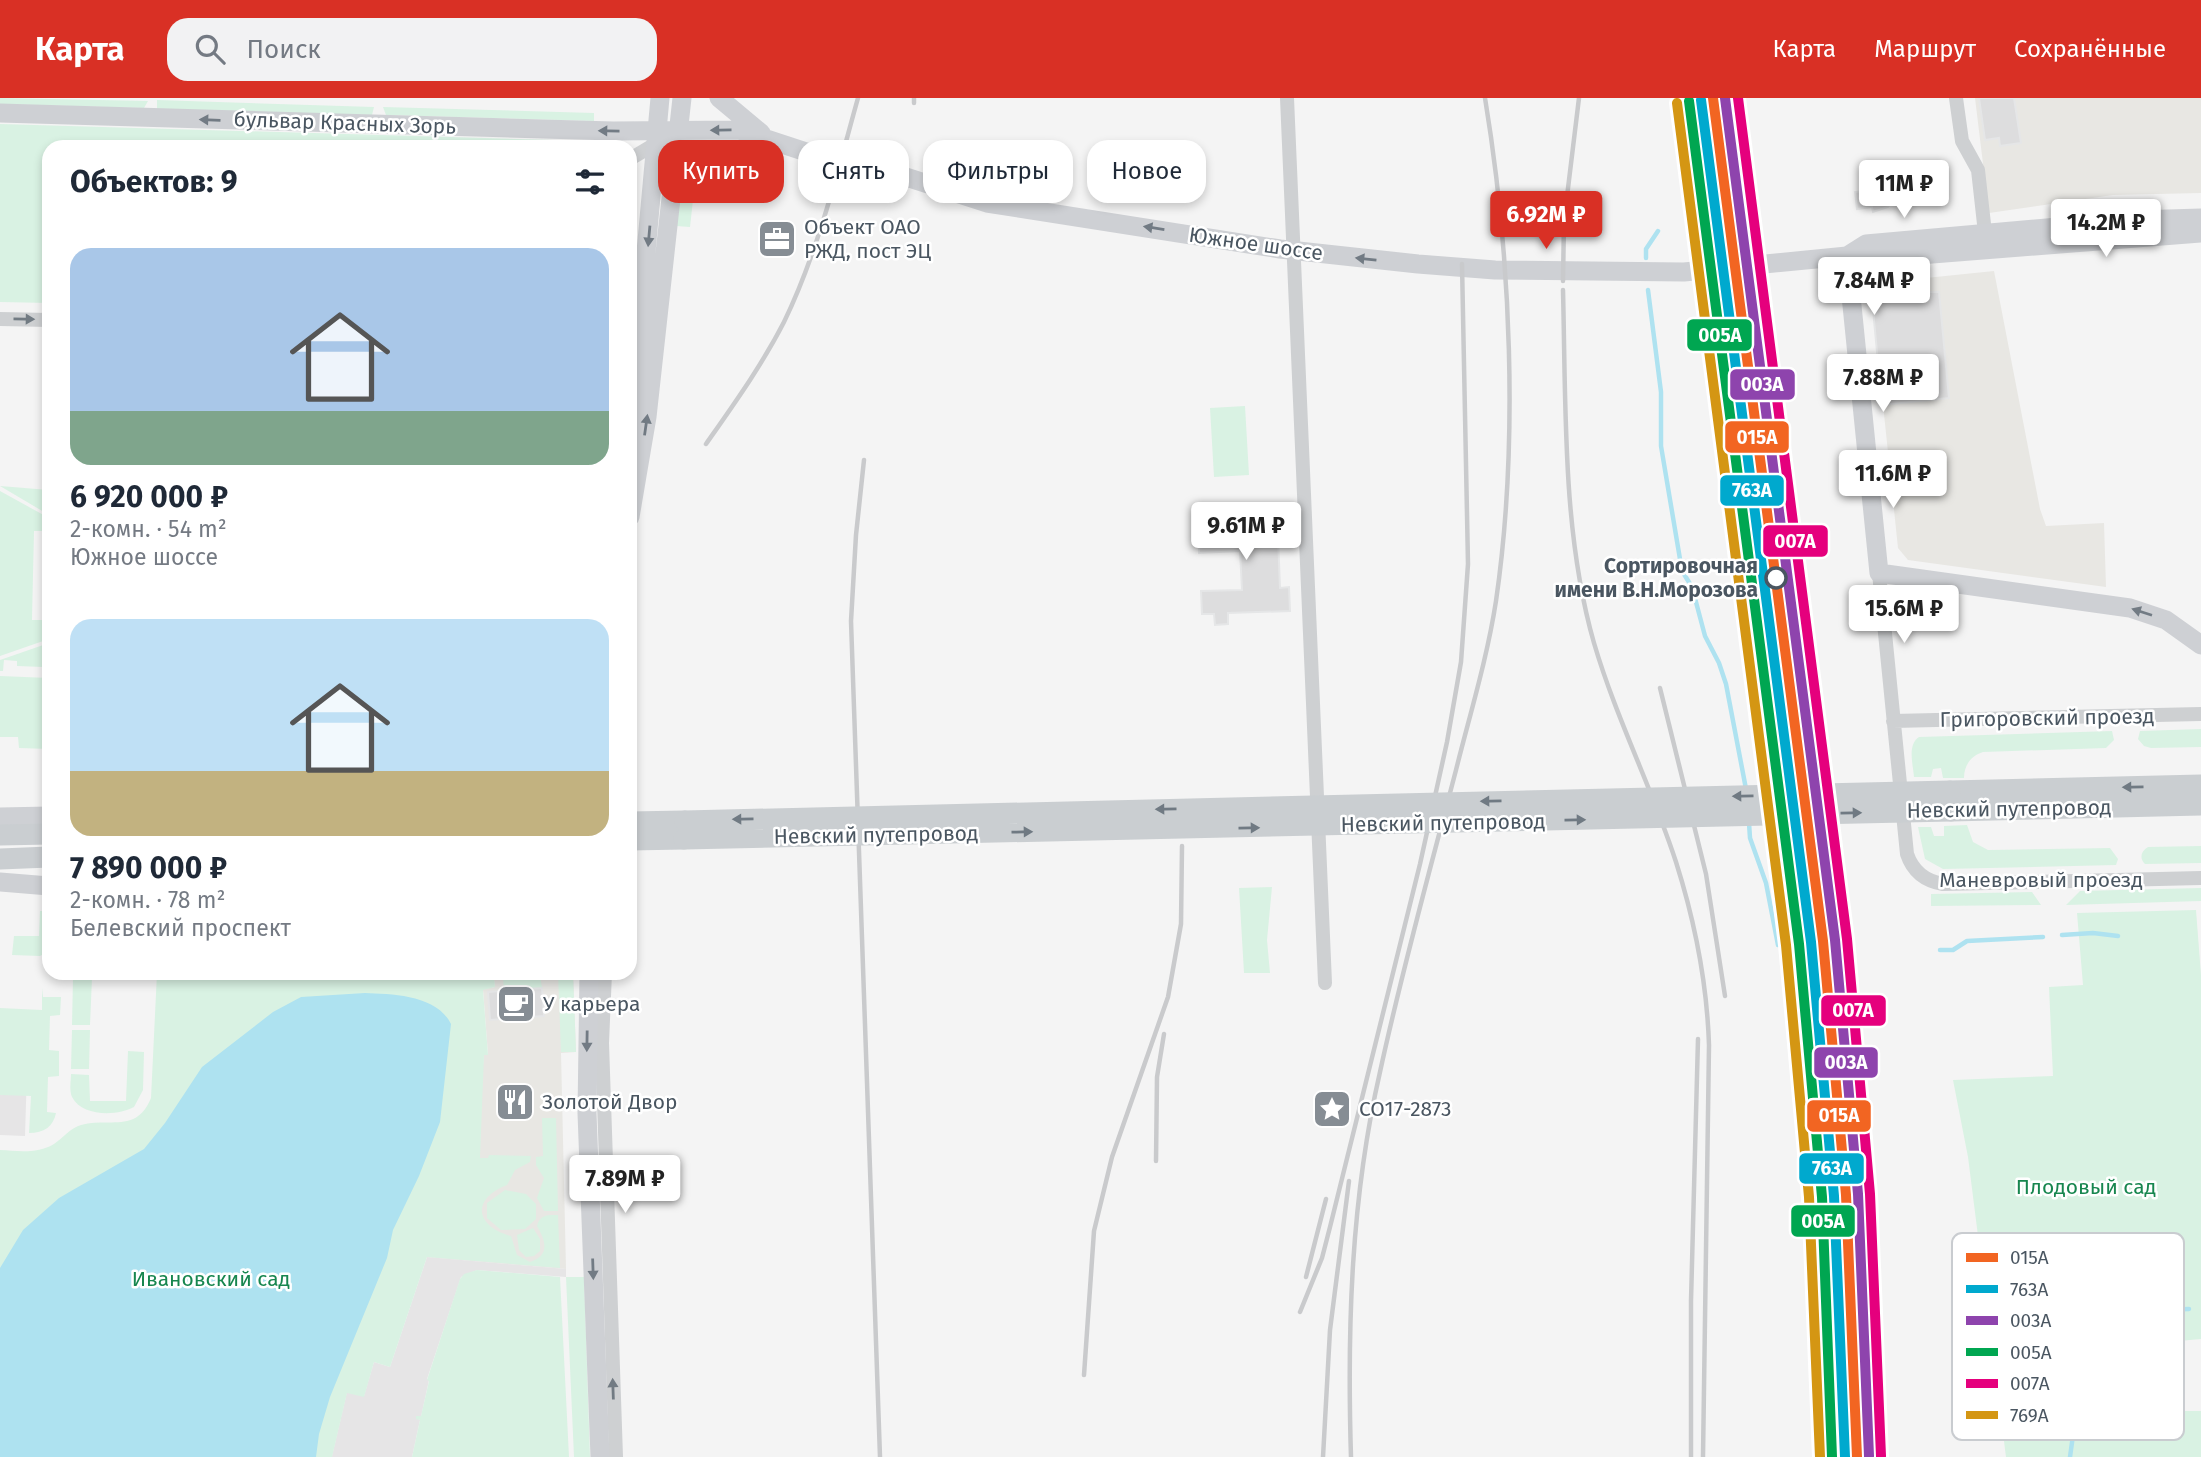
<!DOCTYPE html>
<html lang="ru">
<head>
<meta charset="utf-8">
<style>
	body { margin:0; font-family:"Fira Sans",sans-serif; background:#f2f2f3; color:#1f2937; height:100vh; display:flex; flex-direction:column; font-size:26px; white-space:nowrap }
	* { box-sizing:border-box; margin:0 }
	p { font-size:23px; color:#747a83 }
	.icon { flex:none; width:38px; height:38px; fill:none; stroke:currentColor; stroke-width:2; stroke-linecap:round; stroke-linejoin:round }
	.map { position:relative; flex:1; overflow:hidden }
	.drawer { position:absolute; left:42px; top:42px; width:595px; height:840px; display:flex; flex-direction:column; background:#fff; border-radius:21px; box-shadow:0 4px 10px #0003 }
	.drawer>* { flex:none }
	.top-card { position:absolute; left:658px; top:42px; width:665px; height:63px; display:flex; gap:14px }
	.price { position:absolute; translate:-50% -60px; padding:0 16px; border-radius:7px; background:#fff; color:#222; font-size:23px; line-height:46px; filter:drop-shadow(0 2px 4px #0008) }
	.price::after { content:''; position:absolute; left:50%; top:42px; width:21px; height:16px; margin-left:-10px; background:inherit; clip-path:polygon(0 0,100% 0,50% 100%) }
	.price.current { background:#d93025; color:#fff }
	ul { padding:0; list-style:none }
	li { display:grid; align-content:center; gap:14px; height:371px; padding:0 28px }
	li span { display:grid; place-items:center; height:217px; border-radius:21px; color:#555 }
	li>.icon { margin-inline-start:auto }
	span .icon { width:126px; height:126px; fill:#fffc; stroke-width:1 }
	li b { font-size:30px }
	h2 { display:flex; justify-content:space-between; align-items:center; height:84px; padding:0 28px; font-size:30px }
	.tag { padding:0 24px; border-radius:21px; background:#fff; box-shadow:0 4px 10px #0003; font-size:24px; line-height:63px }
	.tag.current { background:#d93025; color:#fff }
	header { display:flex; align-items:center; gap:42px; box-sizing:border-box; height:98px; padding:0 35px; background:#d93025; color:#fff }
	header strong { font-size:33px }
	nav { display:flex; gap:38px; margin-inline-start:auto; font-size:24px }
	.search { width:490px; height:63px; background:#f2f2f3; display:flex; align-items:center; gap:18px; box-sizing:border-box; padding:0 24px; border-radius:21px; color:#747a83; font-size:26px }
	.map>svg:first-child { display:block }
</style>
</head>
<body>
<header>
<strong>Карта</strong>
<div class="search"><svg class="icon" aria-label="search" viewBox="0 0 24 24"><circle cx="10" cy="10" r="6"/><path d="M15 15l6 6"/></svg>Поиск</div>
<nav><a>Карта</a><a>Маршрут</a><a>Сохранённые</a></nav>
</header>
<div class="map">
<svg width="2201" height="1359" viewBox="0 0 2201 1359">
	<rect width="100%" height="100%" fill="#f4f4f4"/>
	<path fill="#e8e7e3" d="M 1975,0 L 2201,0 L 2201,95 L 2113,97 L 1989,115 Z
		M 1994,173 L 2040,411 L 2046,428 L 2104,425 L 2106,489 L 1908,462 L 1898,450 L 1872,201 L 1877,185 Z
		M 493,875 L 573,875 L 576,954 L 561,955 L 566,1171 L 427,1159 L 480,1050 L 481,986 L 484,957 L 488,956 L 483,891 L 495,889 Z"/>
	<path fill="#e6e5e6" d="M 0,938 L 28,939 L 25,1038 L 0,1037 Z
		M 427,1159 L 566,1171 L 566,1179 L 477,1172 L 461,1179 L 427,1281 L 429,1282 L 421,1319 L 416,1320 L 420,1322 L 412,1359 L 321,1359 L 321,1357 L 332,1358 L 347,1294 L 364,1298 L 374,1264 L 390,1269 Z"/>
	<path fill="#d9f2e3" d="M 0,0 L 148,3 L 144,10 L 0,6 Z
		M 157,2 L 374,9 L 372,17 L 157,11 Z
		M 383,9 L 594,15 L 594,23 L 386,17 Z
		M 0,26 L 589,43 L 589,49 L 49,49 L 49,205 L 0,204 Z
		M 695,84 L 690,129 L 676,128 L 680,88 Z
		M 1245,308 L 1249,377 L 1214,379 L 1210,310 Z
		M 0,388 L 49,392 L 49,417 Z
		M 0,393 L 49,420 L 49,433 L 34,433 L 32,522 L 49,522 L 49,541 L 0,558 Z
		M 49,545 L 49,554 L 43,569 L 17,568 L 17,563 L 4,562 L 3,573 L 0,573 L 0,562 Z
		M 0,578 L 49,580 L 49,651 L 19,650 L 18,639 L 0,639 Z
		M 2201,631 L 2201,649 L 2151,650 L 2144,648 L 2138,641 L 2140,633 Z
		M 2112,633 L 2114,642 L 2106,650 L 1983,654 C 1971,658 1964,667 1964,680 L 1943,680 L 1941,670 L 1933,671 L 1931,679 L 1914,679 C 1913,666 1907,647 1919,639 Z
		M 1967,727 L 1973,744 L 1988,752 L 2110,750 L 2118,761 L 2116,767 L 1943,771 L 1925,761 L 1918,729 L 1931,729 L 1934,738 L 1944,738 L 1944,728 Z
		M 2201,748 L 2201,765 L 2145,766 C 2139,760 2141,753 2148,749 Z
		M 1272,789 L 1267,842 L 1270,875 L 1244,875 L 1239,790 Z
		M 2201,790 L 2201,803 L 2066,807 L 2080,793 Z
		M 2032,794 L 2041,807 L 1931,808 L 1931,796 Z
		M 2196,812 L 2201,877 L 2201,1241 L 2179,1243 L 2182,1313 L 2201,1313 L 2201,1359 L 2006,1359 L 1968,1059 L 1953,982 L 2053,978 L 2049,889 L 2083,887 L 2077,815 Z
		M 40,813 L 49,813 L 49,853 L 40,858 L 12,857 L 14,838 L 39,838 Z
		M 157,875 L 222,875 L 247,882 L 494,877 L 495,889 L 483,892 L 488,957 L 484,957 L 480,1060 L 488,1060 L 489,1057 L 531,1058 L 530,1064 L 515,1072 L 507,1087 C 470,1101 476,1129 511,1138 L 517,1157 L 530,1164 C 550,1158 546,1143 537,1128 C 540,1116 548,1117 558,1117 L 560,1170 L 427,1159 L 390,1269 L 374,1264 L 364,1299 L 347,1295 L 332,1359 L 0,1359 L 0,1052 C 17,1053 38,1056 54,1046 C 63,1040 70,1030 81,1027 C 110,1019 136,1036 151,1000 Z
		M 558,875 L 573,875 L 576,954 L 561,954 Z
		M 540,877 L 542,890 L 504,893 L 503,879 Z
		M 73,880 L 92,880 L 90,927 L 72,927 Z
		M 42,890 L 43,899 L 61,899 L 60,917 L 50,918 L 49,952 L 59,953 L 59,978 L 48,979 L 47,1014 L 56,1015 C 53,1029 44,1035 29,1035 L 31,998 L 0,997 L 0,910 L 42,912 Z
		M 72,932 L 90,932 L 89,971 L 71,971 Z
		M 128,953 L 144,954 L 143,992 L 134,1009 C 118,1018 82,1019 72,999 C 69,992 71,983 71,976 L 89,977 L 90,1003 L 126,1003 Z
		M 542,1020 L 556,1020 L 558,1113 L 544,1113 L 537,1100 L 544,1080 L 536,1067 L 536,1059 L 543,1058 Z
		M 505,1092 L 526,1096 L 536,1106 L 536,1121 L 525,1131 L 501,1132 L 487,1120 L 487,1105 Z
		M 533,1130 L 540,1141 L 540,1153 L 534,1158 L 526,1159 L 519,1152 L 517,1137 Z
		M 477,1172 L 560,1179 L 569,1359 L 412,1359 L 420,1322 L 416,1321 L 416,1318 L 421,1318 L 429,1283 L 427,1282 L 460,1181 L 464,1176 Z
		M 566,1179 L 584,1179 L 590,1359 L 574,1359 Z"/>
	<path fill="#aee2f0" d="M 365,895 C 393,896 437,897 451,926 L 440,1024 L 419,1078 L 393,1132 L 387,1160 L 330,1299 L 319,1336 L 316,1359 L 0,1359 L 0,1170 L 23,1132 L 59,1100 L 144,1051 L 165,1025 L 202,969 L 273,914 L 301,899 Z"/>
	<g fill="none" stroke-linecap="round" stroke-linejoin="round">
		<path stroke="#aee2f0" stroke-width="4.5" d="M 1646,160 L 1646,151 L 1658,133
			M 1648,192 L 1661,294 L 1661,348 L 1682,473 L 1692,489 L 1705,538 L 1719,565 L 1726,586 L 1746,691
			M 1749,725 L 1750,740 L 1766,785 L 1778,847
			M 2062,837 L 2093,835 L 2118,838
			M 1940,852 L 1953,852 L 1967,843 L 2043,839
			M 2153,1212 L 2189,1211
			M 2018,1217 L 2142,1212
			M 1991,1219 L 2007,1218
			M 2070,1359 L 2074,1330"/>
	</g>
	<path fill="#ddddde" stroke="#e5e6e7" stroke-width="2" d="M 1979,0 L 2014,0 L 2021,45 L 2000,48 L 1999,40 L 1985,42 Z
		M 1903,88 L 1888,109 L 1873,114 L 1872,109 L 1857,111 L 1855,94 Z
		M 1911,186 L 1911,194 L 1939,194 L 1949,300 L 1882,307 L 1872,201 L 1881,200 L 1880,189 Z
		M 1223,407 L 1224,418 L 1286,416 L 1287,439 L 1278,439 L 1280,490 L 1289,489 L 1290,513 L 1228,515 L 1228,526 L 1215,527 L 1214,516 L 1202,516 L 1201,493 L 1242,492 L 1240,453 L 1199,455 L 1198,420 L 1210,419 L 1209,408 Z
		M 542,890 L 544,918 L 490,922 L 488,894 Z"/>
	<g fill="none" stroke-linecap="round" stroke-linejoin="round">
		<path stroke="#ced0d2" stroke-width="14" d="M 1287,0 L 1325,885
			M 1956,0 L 1962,43 L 1978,72 L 1986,144
			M 630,61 L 662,42
			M 0,221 L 49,222
			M 1879,475 L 1907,756 C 1913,774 1925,783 1943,786 L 2201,780
			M 1893,623 L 2201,616
			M 605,875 L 602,945 L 616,1359"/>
		<path stroke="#ced0d4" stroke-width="19" d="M 719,0 L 761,35
			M 0,15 L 613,33 L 739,32 L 852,69 L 906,79 L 987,105 L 1280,151 L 1418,166 L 1495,172 L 1684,174 L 1847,158 L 1869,161 L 2201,135
			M 1847,158 L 1879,475 L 2130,510 L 2166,522 L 2201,547
			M 1847,158 L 1866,146 L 2135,122 L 2201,120
			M 630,329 L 660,0
			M 630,419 L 647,319 L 682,0
			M 0,719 L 49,718
			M 0,784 L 49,788
			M 589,875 L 587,1015 L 600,1359"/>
		<path stroke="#caced1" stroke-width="21" d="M 1950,693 L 2201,687
			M 1951,713 L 2201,707
			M 630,724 L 685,723
			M 0,737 L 49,736
			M 630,742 L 684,741
			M 0,761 L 49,759"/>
		<path stroke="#c9cacc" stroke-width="4.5" d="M 914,5 L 914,0
			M 1563,183 L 1564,123 L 1579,0
			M 1563,192 C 1566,308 1562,434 1594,545 C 1616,620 1652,690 1676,764 C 1695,824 1707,885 1709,947 L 1703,1359
			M 706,346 C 734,306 762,267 784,224 C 818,154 837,75 858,0
			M 864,362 L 856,437 L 851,523 L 880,1359
			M 1660,590 L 1706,776 L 1725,898
			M 1156,1063 L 1157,979 L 1164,936
			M 1306,1179 L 1326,1101
			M 1300,1214 L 1322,1160 L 1330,1129 L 1420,766 L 1447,644 L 1461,564 L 1468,466 L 1462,166
			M 1084,1277 L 1094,1133 L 1112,1059 L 1168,899 L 1181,826 L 1182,748
			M 1323,1359 L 1330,1232 L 1349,1083
			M 1351,1359 C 1347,1230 1351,1100 1380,974 C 1402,872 1430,772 1456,672 C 1470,616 1487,561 1496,503 C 1519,345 1511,158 1485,0
			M 1691,1359 L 1691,1203 L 1698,941"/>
		<path stroke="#caced1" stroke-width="21" d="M 685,723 L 1950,693
			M 684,741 L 1951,713"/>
		<defs>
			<path id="rail-1" d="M 1713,0 L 1823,843 L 1846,1097 L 1857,1359"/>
			<path id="rail-2" d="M 1701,2 L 1811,844 L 1834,1098 L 1845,1359"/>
			<path id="rail-3" d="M 1725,0 L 1835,842 L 1858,1096 L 1869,1358"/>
			<path id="rail-4" d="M 1689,3 L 1799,846 L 1822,1099 L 1832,1359"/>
			<path id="rail-5" d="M 1738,0 L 1847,841 L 1870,1096 L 1881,1358"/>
			<path id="rail-6" d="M 1677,5 L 1786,847 L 1809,1099 L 1820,1359"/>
		</defs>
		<use href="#rail-1" stroke="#fff" stroke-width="16"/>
		<use href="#rail-2" stroke="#fff" stroke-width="16"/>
		<use href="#rail-3" stroke="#fff" stroke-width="16"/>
		<use href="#rail-4" stroke="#fff" stroke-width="16"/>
		<use href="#rail-5" stroke="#fff" stroke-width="16"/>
		<use href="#rail-6" stroke="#fff" stroke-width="16"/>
		<use href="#rail-1" stroke="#f26522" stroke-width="10"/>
		<use href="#rail-2" stroke="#00a9ce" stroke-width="10"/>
		<use href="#rail-3" stroke="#8e44ad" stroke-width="10"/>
		<use href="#rail-4" stroke="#00a651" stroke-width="10"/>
		<use href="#rail-5" stroke="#e5007d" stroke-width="10"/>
		<use href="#rail-6" stroke="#d49613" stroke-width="10"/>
	</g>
	<defs><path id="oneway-solid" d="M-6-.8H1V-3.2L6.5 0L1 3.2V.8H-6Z" transform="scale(1.75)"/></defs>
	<g fill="#727b84">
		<use href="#oneway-solid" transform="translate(210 22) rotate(-178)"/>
		<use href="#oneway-solid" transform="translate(721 32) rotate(179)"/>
		<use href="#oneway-solid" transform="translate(609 33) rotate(-179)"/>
		<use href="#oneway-solid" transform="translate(1154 130) rotate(-171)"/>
		<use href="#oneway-solid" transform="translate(649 138) rotate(95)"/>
		<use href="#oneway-solid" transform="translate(1366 161) rotate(-174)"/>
		<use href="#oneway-solid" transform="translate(646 327) rotate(-82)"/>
		<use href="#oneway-solid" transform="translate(2142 514) rotate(-162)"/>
		<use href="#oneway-solid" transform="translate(587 943) rotate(91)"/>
		<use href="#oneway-solid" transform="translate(593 1171) rotate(88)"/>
	</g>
	<g fill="#727b83">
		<use href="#oneway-solid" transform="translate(24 221) rotate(1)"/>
		<use href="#oneway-solid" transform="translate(613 1291) rotate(-92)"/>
	</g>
	<g fill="#707a83">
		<use href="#oneway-solid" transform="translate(2133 689) rotate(179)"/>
		<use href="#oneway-solid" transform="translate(1743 698) rotate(179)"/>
		<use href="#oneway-solid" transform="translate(1491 703) rotate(179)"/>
		<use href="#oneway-solid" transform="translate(1166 711) rotate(179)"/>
		<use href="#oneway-solid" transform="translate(1851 715) rotate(-1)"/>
		<use href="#oneway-solid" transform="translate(743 721) rotate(179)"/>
		<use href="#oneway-solid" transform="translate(1575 722) rotate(-1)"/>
		<use href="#oneway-solid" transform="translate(1249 730) rotate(-1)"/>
		<use href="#oneway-solid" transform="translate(1022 734) rotate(-1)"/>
	</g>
	<defs>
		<symbol id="office-square" viewBox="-11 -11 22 22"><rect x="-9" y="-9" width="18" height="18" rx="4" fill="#868d94" stroke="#fff"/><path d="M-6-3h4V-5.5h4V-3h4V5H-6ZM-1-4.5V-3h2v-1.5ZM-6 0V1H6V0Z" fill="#fff"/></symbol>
		<symbol id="cafe-square" viewBox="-11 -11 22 22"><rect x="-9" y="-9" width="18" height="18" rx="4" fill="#868d94" stroke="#fff"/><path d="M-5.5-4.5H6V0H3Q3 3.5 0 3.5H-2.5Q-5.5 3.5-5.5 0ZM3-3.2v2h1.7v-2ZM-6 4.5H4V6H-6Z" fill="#fff"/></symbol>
		<symbol id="restaurant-square" viewBox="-11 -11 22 22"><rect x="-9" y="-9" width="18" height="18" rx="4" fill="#868d94" stroke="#fff"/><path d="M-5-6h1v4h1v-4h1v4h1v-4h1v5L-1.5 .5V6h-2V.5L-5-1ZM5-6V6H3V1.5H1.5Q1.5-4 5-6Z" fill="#fff"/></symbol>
		<symbol id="sight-square" viewBox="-11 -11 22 22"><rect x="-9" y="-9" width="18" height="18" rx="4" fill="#868d94" stroke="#fff"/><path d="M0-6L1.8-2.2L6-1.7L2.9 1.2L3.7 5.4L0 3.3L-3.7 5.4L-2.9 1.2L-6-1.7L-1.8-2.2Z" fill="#fff"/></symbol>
	</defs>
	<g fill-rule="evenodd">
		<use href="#office-square" x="755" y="119" width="44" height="44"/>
		<use href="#cafe-square" x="494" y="884" width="44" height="44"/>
		<use href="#restaurant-square" x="493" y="982" width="44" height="44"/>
		<use href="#sight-square" x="1310" y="989" width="44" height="44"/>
	</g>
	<circle fill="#fff" stroke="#4a5661" stroke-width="3.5" cx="1776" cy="480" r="10"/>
	<g text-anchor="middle" stroke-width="5" stroke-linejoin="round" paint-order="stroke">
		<g font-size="21" fill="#4a5661" stroke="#fff">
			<text transform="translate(345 25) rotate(2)" y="7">бульвар Красных Зорь</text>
			<text transform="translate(1256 146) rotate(8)" y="7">Южное шоссе</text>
			<text transform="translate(2047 620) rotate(-1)" y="7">Григоровский проезд</text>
			<text transform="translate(2009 711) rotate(-1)" y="7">Невский путепровод</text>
			<text transform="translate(1443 725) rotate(-1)" y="7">Невский путепровод</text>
			<text transform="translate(876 737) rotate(-1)" y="7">Невский путепровод</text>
			<text x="2041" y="789">Маневровый проезд</text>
		</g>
		<g font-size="21" fill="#4a5661" stroke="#fff" text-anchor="start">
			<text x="804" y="136">Объект ОАО<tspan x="804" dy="24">РЖД, пост ЭЦ</tspan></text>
			<text x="543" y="913">У карьера</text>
			<text x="542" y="1011">Золотой Двор</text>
			<text x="1359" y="1018">СО17-2873</text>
		</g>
		<g font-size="21" font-weight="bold" fill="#4a5661" stroke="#fff" text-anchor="end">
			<text x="1758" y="475">Сортировочная<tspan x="1758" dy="24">имени В.Н.Морозова</tspan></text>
		</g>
		<g font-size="21" fill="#17864f" stroke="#fff">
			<text x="2086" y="1096">Плодовый сад</text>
			<text x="211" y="1188">Ивановский сад</text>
		</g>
	</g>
	<rect x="1952" y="1135" width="232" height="207" rx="10" fill="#fff" stroke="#c9ccd0" stroke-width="2"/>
	<rect x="1966" y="1155" width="32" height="9" fill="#f26522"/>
	<rect x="1966" y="1187" width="32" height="8" fill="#00a9ce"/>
	<rect x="1966" y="1218" width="32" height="9" fill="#8e44ad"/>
	<rect x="1966" y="1250" width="32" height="8" fill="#00a651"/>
	<rect x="1966" y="1281" width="32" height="9" fill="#e5007d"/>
	<rect x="1966" y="1313" width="32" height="8" fill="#d49613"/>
	<g font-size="19" fill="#4a5661">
		<text x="2010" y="1166">015А</text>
		<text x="2010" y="1198">763А</text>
		<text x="2010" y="1229">003А</text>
		<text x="2010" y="1261">005А</text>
		<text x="2010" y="1292">007А</text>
		<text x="2010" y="1324">769А</text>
	</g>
	<g stroke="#fff" stroke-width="2.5">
		<rect x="1686" y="220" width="67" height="34" rx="7" fill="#00a651"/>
		<rect x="1729" y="270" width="67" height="33" rx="7" fill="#8e44ad"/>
		<rect x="1724" y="322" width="66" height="34" rx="7" fill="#f26522"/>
		<rect x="1719" y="376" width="66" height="33" rx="7" fill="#00a9ce"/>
		<rect x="1762" y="426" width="67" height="34" rx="7" fill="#e5007d"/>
		<rect x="1820" y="896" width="67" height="33" rx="7" fill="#e5007d"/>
		<rect x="1813" y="948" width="66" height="33" rx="7" fill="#8e44ad"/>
		<rect x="1806" y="1001" width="66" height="34" rx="7" fill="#f26522"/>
		<rect x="1798" y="1054" width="67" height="33" rx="7" fill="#00a9ce"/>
		<rect x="1790" y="1106" width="66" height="34" rx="7" fill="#00a651"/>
	</g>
	<g font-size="19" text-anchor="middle" font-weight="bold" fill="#fff">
		<text x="1720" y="244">005А</text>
		<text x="1762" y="293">003А</text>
		<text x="1757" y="346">015А</text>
		<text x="1752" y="399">763А</text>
		<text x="1795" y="450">007А</text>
		<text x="1853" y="919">007А</text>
		<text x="1846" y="971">003А</text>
		<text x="1839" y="1024">015А</text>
		<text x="1832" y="1077">763А</text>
		<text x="1823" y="1130">005А</text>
	</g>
</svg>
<b class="price" style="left:1904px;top:122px">11M ₽</b>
<b class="price current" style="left:1546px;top:153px">6.92M ₽</b>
<b class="price" style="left:2106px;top:161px">14.2M ₽</b>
<b class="price" style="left:1874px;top:219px">7.84M ₽</b>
<b class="price" style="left:1883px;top:316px">7.88M ₽</b>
<b class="price" style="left:1893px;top:412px">11.6M ₽</b>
<b class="price" style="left:1246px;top:464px">9.61M ₽</b>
<b class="price" style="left:1904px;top:547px">15.6M ₽</b>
<b class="price" style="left:625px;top:1117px">7.89M ₽</b>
<div class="top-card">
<a class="tag current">Купить</a>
<a class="tag">Снять</a>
<a class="tag">Фильтры</a>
<a class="tag">Новое</a>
</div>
<section class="drawer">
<h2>Объектов: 9<svg class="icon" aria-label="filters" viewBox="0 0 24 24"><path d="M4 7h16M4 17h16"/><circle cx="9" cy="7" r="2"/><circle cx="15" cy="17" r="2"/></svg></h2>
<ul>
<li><span style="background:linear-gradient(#a9c7e8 75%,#7fa58c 0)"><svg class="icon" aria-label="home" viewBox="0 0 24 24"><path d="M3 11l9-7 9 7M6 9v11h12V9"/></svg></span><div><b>6 920 000 ₽</b><p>2-комн. · 54 m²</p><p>Южное шоссе</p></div></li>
<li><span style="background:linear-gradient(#bfe0f5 70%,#c2b280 0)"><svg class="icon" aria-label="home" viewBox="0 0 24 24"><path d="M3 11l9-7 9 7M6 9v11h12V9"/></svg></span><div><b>7 890 000 ₽</b><p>2-комн. · 78 m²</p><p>Белевский проспект</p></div></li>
</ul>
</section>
</div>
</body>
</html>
